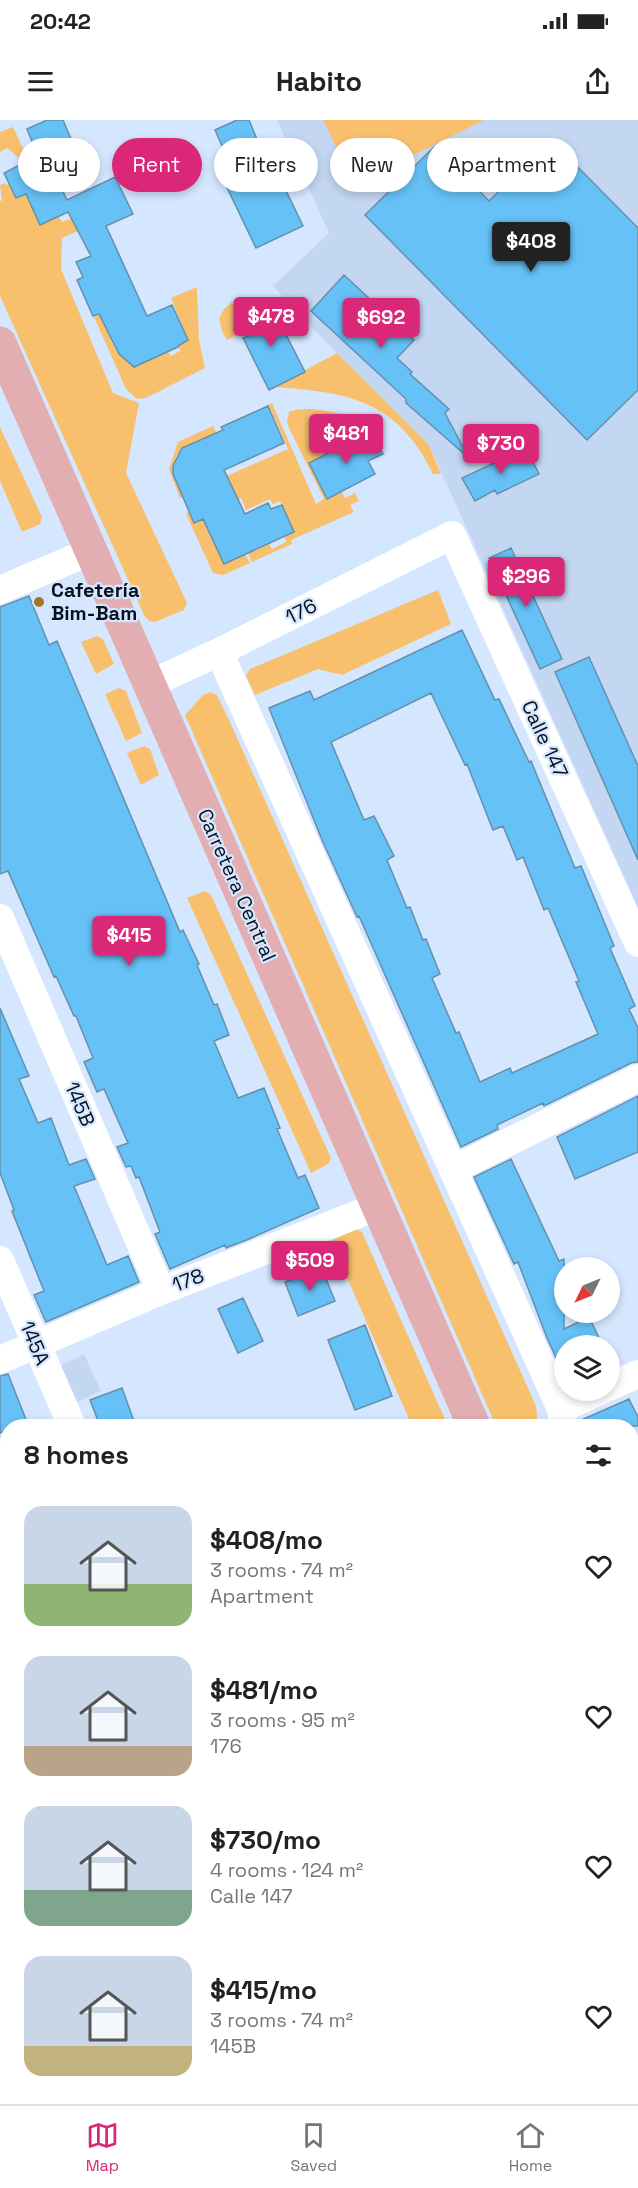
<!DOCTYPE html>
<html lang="en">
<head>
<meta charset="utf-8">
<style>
	body { margin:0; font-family:"Space Grotesk",sans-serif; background:#f2f2f2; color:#222; height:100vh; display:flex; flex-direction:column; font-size:22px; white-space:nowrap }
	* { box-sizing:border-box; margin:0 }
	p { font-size:20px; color:#767676 }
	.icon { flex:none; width:33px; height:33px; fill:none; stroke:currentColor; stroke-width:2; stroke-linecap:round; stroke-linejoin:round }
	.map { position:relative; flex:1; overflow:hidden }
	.drawer { position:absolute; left:0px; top:1299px; width:639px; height:686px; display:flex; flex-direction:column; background:#fff; border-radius:24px 24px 0 0; box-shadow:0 3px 9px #0003 }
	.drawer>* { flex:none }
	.guide { position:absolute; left:18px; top:18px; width:603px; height:54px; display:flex; gap:12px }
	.needle { width:39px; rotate:227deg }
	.buttons { position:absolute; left:554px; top:1137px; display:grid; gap:12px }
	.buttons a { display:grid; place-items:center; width:66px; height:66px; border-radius:50%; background:#fff; box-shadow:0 3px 9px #0003; font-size:30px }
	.price { position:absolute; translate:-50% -51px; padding:0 14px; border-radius:6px; background:#db2777; color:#fff; font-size:20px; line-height:39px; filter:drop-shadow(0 2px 3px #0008) }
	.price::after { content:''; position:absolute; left:50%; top:36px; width:18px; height:14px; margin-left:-9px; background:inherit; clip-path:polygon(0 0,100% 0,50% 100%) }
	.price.active { background:#222; color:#fff }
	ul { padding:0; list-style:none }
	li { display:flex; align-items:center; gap:18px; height:150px; padding:0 24px }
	li span { display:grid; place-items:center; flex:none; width:168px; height:120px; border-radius:18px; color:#555 }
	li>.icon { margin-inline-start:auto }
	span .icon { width:72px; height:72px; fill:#fffc; stroke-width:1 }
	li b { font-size:26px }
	h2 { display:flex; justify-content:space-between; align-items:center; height:72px; padding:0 24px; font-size:26px }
	.chip { padding:0 21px; border-radius:27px; background:#fff; box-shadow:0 3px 9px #0003; font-size:21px; line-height:54px }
	.chip.active { background:#db2777; color:#fff }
	.status { display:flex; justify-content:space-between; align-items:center; height:42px; padding:0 30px; background:#fff; direction:ltr }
	.status svg { height:16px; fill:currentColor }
	header { display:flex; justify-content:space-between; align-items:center; height:78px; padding:0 24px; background:#fff; font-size:27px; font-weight:600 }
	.tabs { display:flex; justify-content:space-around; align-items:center; height:84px; border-top:2px solid #e0e0e0; background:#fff; font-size:16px; color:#767676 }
	.tabs a { display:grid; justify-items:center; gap:3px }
	.tabs .active { color:#db2777 }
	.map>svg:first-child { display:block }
</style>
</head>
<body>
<div class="status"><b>20:42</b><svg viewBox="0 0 49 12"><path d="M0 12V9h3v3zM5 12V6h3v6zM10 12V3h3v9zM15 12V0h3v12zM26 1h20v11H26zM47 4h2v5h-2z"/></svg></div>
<header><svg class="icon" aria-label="menu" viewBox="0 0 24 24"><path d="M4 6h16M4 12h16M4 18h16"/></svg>Habito<svg class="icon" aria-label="share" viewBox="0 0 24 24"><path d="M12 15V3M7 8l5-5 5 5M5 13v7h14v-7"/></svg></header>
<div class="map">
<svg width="638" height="1984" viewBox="0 0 638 1984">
	<rect width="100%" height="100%" fill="#d5e6ff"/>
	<path fill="#c3d7f3" d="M 277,0 L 638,0 L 638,787 L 429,325 L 301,197 L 273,166 L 329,113 Z
		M 84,1234 L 101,1271 L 77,1282 L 60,1246 Z"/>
	<path fill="#f8c06c" d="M 323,0 L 484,0 L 355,64 Z
		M 13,7 L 26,35 L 19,38 L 7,28 L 0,32 L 0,12 Z
		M 5,63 L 6,65 L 9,64 L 16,78 L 26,74 L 40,105 L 59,97 L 62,102 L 72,98 L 78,111 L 62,118 L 61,149 L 113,273 L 139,283 L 126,353 L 187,483 L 184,490 L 155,502 L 149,501 L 144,495 L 0,176 L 0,80 L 2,82 L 0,65 Z
		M 197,167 L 199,220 L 205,248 L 146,278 L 137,279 L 126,269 L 94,197 L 100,195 L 116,231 L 134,246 L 168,232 L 171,236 L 180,231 L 178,226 L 188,220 L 171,178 Z
		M 232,182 L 245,211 L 227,220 L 222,211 L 219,198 L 224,189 Z
		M 337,233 L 429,325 L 441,354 L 433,354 C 398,281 349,272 274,267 Z
		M 272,283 L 316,384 L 324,379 L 289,308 L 287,301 L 289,292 C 306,283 361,295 371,311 L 309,343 L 327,379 L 342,372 L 345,378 L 355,373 L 359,381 L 350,385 L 354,392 L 291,420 L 292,424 L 252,442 L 248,433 L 269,423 L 272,429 L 286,422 L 284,416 L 294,411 L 280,381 L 273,384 L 270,379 L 246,390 L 241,378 L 230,383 L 220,359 L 288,329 L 271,290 L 265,292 L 263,287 Z
		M 213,306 L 217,313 C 201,320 175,325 174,346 C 173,355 181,369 184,377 L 180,378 L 169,349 L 178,322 Z
		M 0,307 L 42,397 L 40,404 L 22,412 L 0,361 Z
		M 189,392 L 194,403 L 203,399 L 224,444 L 245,434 L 250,443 L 223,455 L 213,453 L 186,394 Z
		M 438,470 L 451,504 L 342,555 L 318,549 L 255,575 L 246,556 L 250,549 Z
		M 97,516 L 103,519 L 114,544 L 96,554 L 81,522 Z
		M 119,568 L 126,571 L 142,613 L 126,621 L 105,574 Z
		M 210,572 L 217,575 L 229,600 L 536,1286 L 538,1306 L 496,1306 L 185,595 L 202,576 Z
		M 144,626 L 150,629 L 159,655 L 141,665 L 127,633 Z
		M 205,771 L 211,775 L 331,1038 L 328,1044 L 311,1053 L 187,778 Z
		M 356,1109 L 362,1112 L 448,1306 L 412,1306 L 331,1121 Z
		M 632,1733 L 638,1735 L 638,1799 L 632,1782 Z"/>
	<path fill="#66c1f6" stroke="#6490ac" stroke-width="1.5" fill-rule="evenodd" d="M 47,0 L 63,0 L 71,19 L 37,34 L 27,9 Z
		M 237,0 L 249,0 L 261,29 L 265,27 L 303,106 L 256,128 L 218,49 L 230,44 L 215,10 Z
		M 551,20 L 638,108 L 638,270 L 587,320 L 365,95 L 435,26 L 489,81 Z
		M 44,32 L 67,80 L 115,57 L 133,94 L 106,106 L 147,196 L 172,185 L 188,220 L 178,226 L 178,227 L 134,247 L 119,234 L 99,194 L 93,196 L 77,160 L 83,157 L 76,142 L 91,136 L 68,92 L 40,105 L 26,74 L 16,78 L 4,53 Z
		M 344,155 L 414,220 L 397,238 L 412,252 L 410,254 L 449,289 L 445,293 L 465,331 L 463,333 L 406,283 L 406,279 L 311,191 Z
		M 270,183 L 305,252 L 269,270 L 243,218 L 251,215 L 242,197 Z
		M 268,286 L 284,323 L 224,350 L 245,394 L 268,383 L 271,389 L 282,385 L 294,412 L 224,444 L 203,399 L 194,403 L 173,354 L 173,346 L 182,328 L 223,310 L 221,307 Z
		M 371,311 L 383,334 L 368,341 L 375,354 L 327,379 L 309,343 Z
		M 526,328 L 539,354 L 497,374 L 495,370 L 475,381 L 462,358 Z
		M 511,428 L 562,539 L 540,549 L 489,438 Z
		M 29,476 L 49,525 L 57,521 L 180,812 L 183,810 L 199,844 L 197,845 L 214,885 L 217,884 L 229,915 L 214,921 L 238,978 L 264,968 L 280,1008 L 277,1009 L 298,1058 L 305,1055 L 319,1088 L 249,1119 L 226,1128 L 225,1125 L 170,1149 L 155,1114 L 160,1112 L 139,1057 L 136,1058 L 131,1046 L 126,1047 L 117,1027 L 128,1023 L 104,969 L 97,972 L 84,942 L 93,938 L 76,896 L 74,896 L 56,856 L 54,857 L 8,751 L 0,754 L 0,487 Z
		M 462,510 L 495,580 L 499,579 L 529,642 L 531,641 L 575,748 L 581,746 L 614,826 L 610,828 L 635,886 L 629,889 L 638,908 L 638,942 L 631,943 L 544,986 L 543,983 L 497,1005 L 498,1009 L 461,1027 L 359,796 L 357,797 L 322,720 L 269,588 L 310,571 L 314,580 ZM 431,573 L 465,645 L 467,644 L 493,710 L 503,706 L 517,740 L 523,737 L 544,790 L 548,788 L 579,861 L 576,862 L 598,914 L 512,953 L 510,948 L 480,962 L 459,912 L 456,913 L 432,858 L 440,854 L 426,819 L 423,820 L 410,787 L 407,788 L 387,740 L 394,736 L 374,696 L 364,700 L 331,622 Z
		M 589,537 L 638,646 L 638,740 L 555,552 Z
		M 0,888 L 29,956 L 19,959 L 38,1003 L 51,998 L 69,1045 L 86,1039 L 95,1059 L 74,1066 L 107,1145 L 128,1136 L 139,1162 L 46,1202 L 34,1175 L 44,1171 L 12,1091 L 14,1090 L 0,1053 Z
		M 638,976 L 638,1032 L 575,1059 L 557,1017 Z
		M 511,1039 L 559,1141 L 564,1139 L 564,1209 L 589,1197 L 603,1226 L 564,1226 L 564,1255 L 547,1218 L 518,1142 L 514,1144 L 474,1057 Z
		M 322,1149 L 335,1181 L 298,1196 L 285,1162 Z
		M 243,1178 L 263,1221 L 238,1233 L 218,1189 Z
		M 365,1205 L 392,1276 L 355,1290 L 328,1220 Z
		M 8,1254 L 27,1302 L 16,1306 L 8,1306 L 8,1310 L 0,1313 L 0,1256 Z
		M 122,1268 L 134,1301 L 120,1306 L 100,1306 L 90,1280 Z
		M 629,1279 L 638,1297 L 638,1306 L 579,1306 L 579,1301 Z"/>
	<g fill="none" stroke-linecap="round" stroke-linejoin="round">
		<path stroke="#fff" stroke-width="28" d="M 0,470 L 91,431
			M 219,532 L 561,1289 L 563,1306
			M 148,565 L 219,532 L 452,415 L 638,823
			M 0,798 L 161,1171
			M 454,1049 L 638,958
			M 0,1140 L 72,1306
			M 0,1240 L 161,1171 L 379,1086
			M 609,1267 L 638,1254
			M 561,1289 L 602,1270
			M 632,1534 L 638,1549
			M 0,1629 L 7,1646
			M 0,1878 L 8,1874
			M 202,1977 L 207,1984
			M 417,1977 L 422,1984"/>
		<path stroke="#e2aeb1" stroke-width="33" d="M 0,223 L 474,1306
			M 632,1660 L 638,1674"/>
	</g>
	<circle fill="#a47628" stroke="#d5e6ff" stroke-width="2" cx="39" cy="482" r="6"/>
	<g text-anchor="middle" stroke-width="4.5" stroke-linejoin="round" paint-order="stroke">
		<g font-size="20" font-weight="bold" fill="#07111e" stroke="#d5e6ff" text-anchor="start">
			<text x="51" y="477">Cafetería<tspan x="51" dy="23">Bim-Bam</tspan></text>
		</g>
		<g font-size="20" fill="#07111e" stroke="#d5e6ff">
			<text transform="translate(301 491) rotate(-27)" y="7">176</text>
			<text transform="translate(545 619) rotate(65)" y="7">Calle 147</text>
			<text transform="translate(237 765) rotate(66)" y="7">Carretera Central</text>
			<text transform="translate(80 984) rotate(67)" y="7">145B</text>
			<text transform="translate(188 1160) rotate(-21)" y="7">178</text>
			<text transform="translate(35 1223) rotate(67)" y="7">145A</text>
		</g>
	</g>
</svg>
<div class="buttons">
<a><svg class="needle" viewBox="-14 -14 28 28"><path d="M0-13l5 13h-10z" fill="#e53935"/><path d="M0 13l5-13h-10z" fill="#767676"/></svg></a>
<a><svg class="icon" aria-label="layers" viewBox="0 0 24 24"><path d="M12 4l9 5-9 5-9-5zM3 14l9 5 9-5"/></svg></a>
</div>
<b class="price active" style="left:531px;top:153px">$408</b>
<b class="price" style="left:271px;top:228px">$478</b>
<b class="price" style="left:381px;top:229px">$692</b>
<b class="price" style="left:346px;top:345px">$481</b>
<b class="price" style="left:501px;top:355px">$730</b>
<b class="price" style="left:526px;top:488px">$296</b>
<b class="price" style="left:129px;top:847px">$415</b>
<b class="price" style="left:310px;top:1172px">$509</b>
<div class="guide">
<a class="chip">Buy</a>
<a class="chip active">Rent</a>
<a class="chip">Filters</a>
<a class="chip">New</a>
<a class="chip">Apartment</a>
</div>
<section class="drawer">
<h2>8 homes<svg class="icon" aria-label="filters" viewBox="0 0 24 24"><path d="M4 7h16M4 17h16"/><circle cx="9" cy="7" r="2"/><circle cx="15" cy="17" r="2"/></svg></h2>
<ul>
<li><span style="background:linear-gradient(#c9d6e8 65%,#8fb573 0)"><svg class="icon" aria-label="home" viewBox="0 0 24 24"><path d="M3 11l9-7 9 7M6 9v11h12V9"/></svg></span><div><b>$408/mo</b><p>3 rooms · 74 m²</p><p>Apartment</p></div><svg class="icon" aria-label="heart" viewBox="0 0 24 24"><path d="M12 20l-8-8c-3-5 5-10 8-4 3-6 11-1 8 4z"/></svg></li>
<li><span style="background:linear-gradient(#c9d6e8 75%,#b9a48a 0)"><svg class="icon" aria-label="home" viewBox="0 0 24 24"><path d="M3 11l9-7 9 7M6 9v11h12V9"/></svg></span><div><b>$481/mo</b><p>3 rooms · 95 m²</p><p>176</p></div><svg class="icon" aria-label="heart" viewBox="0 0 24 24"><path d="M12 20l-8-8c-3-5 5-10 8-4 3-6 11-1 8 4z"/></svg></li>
<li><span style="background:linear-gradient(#c9d6e8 70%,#7fa58c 0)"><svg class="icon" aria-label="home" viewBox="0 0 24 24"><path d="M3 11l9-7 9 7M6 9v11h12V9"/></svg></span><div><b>$730/mo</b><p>4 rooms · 124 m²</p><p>Calle 147</p></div><svg class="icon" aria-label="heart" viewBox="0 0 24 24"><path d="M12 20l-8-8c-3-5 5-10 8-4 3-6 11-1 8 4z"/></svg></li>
<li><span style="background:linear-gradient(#c9d6e8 75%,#c2b280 0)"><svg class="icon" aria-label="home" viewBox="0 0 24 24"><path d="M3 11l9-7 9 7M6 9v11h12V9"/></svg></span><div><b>$415/mo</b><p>3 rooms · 74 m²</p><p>145B</p></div><svg class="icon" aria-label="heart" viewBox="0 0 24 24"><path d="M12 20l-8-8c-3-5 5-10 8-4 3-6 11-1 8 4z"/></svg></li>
</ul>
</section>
</div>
<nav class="tabs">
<a class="active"><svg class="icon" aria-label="map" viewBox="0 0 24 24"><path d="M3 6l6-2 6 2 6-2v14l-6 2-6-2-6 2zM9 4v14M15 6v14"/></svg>Map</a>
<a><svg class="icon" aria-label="saved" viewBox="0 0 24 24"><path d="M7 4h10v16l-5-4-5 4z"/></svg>Saved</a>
<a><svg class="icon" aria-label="home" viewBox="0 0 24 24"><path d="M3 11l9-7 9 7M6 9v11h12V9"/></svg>Home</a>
</nav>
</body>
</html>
